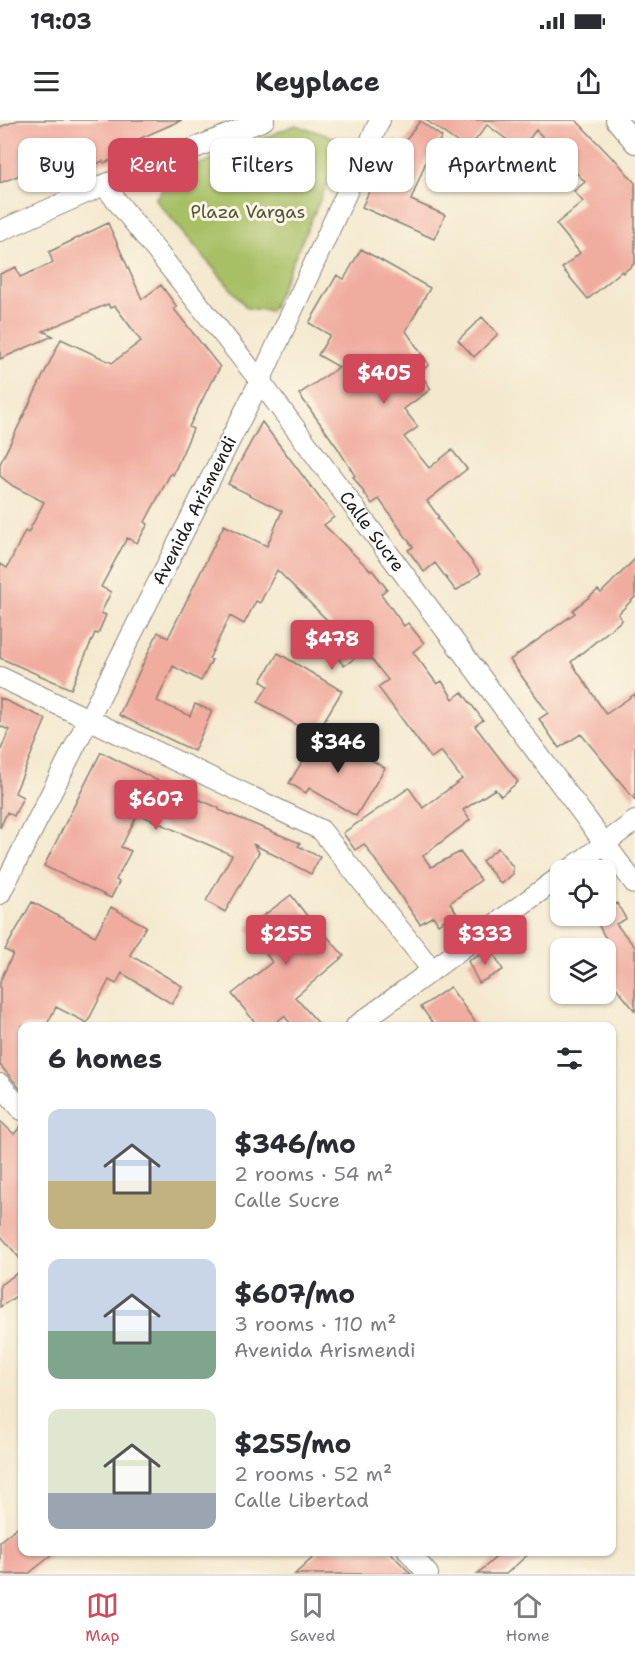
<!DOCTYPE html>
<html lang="en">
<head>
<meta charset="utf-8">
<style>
	body { margin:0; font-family:"Shantell Sans",sans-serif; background:#f7f7f7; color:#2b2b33; height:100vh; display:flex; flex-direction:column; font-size:22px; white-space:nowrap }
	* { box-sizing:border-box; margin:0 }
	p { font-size:20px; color:#7c7c81 }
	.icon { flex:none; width:33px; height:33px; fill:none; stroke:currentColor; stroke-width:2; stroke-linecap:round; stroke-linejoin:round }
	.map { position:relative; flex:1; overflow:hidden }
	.side { position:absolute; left:18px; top:902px; width:598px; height:534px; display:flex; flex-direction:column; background:#fff; border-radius:12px; box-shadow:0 2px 4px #0004 }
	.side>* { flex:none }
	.guide { position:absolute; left:18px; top:18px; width:600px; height:54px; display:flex; gap:12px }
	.tools { position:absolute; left:550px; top:740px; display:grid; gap:12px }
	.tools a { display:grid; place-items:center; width:66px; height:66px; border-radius:12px; background:#fff; box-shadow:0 2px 4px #0004; font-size:30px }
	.price { position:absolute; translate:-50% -51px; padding:0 14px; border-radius:6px; background:#d1495b; color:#fff; font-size:20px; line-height:39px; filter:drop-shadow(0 2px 3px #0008) }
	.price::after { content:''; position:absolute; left:50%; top:36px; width:18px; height:14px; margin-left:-9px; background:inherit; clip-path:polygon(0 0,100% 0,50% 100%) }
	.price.selected { background:#222; color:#fff }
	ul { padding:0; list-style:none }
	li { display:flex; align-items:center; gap:18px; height:150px; padding:0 30px }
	li span { display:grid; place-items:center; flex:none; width:168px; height:120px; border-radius:12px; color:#555 }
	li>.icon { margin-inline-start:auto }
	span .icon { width:72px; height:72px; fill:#fffc; stroke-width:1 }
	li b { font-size:26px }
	h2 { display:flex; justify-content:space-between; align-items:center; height:72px; padding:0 30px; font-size:26px }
	.tag { padding:0 21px; border-radius:12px; background:#fff; box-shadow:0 2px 4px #0004; font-size:21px; line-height:54px }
	.tag.selected { background:#d1495b; color:#fff }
	.status { display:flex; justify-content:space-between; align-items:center; height:42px; padding:0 30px; background:#fff; direction:ltr }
	.status svg { height:16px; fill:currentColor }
	header { display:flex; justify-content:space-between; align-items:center; height:78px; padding:0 30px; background:#fff; font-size:27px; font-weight:700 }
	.tabs { display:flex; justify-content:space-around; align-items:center; height:84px; border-top:2px solid #e1e1e2; background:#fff; font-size:16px; color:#7c7c81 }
	.tabs a { display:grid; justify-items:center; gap:3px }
	.tabs .selected { color:#d1495b }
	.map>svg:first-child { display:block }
</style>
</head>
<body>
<div class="status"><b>19:03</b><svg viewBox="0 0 49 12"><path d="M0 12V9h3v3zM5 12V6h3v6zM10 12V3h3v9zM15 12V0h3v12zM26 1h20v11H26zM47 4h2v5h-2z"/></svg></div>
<header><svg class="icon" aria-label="menu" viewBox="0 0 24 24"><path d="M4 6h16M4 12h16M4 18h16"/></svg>Keyplace<svg class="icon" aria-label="share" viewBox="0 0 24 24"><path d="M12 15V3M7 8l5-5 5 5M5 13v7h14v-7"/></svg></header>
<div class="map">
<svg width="635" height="1454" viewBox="0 0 635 1454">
	<rect width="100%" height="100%" fill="#fcf5e5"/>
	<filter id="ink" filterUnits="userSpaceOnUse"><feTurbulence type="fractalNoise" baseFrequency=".0167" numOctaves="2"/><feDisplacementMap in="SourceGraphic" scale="12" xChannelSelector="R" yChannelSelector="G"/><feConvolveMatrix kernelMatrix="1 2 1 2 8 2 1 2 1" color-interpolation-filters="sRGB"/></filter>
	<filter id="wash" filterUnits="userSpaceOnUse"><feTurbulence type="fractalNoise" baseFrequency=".008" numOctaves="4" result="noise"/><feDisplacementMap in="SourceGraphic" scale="24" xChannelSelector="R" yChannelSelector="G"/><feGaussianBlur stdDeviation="1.35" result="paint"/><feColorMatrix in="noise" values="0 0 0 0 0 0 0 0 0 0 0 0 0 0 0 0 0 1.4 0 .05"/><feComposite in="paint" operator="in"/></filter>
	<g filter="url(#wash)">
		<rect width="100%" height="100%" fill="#f4e9cf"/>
		<path fill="#a7bf65" stroke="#626e40" stroke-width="1.5" d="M 295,5 L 336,18 L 335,46 L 271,191 L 247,188 L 155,79 L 173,55 Z"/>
		<g id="blocks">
			<path fill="#f0ac9f" d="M 18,0 L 182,0 L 123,26 L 126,34 L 104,43 L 103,41 L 48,65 L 40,47 L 0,63 L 0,7 Z
				M 426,0 L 576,0 L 613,39 L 614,38 L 635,63 L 635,143 L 623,153 L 622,151 L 588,179 L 562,148 L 580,133 L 556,104 L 583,82 L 574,71 L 585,62 L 536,10 L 521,30 L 487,5 L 468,30 Z
				M 420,1 L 442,17 L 428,36 L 411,80 L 445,95 L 434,119 L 362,87 L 378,51 L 382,53 L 394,20 L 403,24 Z
				M 108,103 L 142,179 L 161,165 L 177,187 L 174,189 L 220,247 L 213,260 L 212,260 L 189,307 L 193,309 L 173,355 L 171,353 L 145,402 L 148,404 L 137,423 L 127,418 L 101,467 L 111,472 L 101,493 L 106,495 L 98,514 L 95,513 L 71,569 L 0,538 L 0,444 L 7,448 L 25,411 L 28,413 L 44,382 L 13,366 L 0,356 L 0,344 L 61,219 L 112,243 L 141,221 L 115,186 L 110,188 L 108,184 L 43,211 L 53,216 L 0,239 L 0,154 L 16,147 L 20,157 L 53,143 L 49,132 Z
				M 361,129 L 430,168 L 406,211 L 429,245 L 419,252 L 431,269 L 404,289 L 418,307 L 404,317 L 429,348 L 452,330 L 467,349 L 427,381 L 439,397 L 437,398 L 481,453 L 456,471 L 435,443 L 424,452 L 408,430 L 413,427 L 379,379 L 372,384 L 353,357 L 355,356 L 337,327 L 299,274 L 339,247 L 318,235 L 330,215 L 309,203 L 337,155 L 344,159 Z
				M 482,197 L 498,214 L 474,237 L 458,220 Z
				M 262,302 L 334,397 L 324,405 L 371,451 L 372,450 L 387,469 L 381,474 L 404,506 L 408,503 L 424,523 L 413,532 L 437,564 L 442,561 L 453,579 L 462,572 L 483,600 L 475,606 L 518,662 L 501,676 L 495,669 L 463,690 L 470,700 L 423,736 L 431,747 L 460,732 L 481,760 L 450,783 L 456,792 L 438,804 L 433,796 L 420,804 L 364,724 L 355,730 L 343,713 L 409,668 L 423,688 L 462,659 L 441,631 L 431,638 L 378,567 L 388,560 L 365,531 L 344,546 L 328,525 L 342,515 L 277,450 L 260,483 L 256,481 L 244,504 L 230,496 L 209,539 L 212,540 L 201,561 L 173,546 L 157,581 L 190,596 L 195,584 L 212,591 L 194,631 L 119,595 L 158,512 L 168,518 L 224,405 L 267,426 L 282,391 L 228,364 Z
				M 635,439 L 635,477 L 618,494 L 622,500 L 571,542 L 606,594 L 635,574 L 635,680 L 581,614 L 559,628 L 539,599 L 548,593 L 510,540 L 575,493 L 573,490 L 598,470 L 601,473 Z
				M 278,533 L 342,571 L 315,616 L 258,582 L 268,566 L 261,561 Z
				M 0,578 L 46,599 L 15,673 L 23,677 L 14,696 L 7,692 L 0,708 L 0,632 L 9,610 L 0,606 Z
				M 321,611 L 385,648 L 356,696 L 309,668 L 306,673 L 289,663 Z
				M 101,632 L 170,667 L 219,688 L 219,690 L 300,723 L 298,726 L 320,737 L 311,754 L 253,724 L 259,732 L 225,792 L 206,781 L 232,735 L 138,694 L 121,727 L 131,731 L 116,760 L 119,762 L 111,778 L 44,746 Z
				M 498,728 L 513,747 L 513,754 L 501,764 L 482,741 Z
				M 291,775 L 318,810 L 320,808 L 344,836 L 295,877 L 321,906 L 293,906 L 284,896 L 271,906 L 258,906 L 232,874 L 272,842 L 247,808 Z
				M 32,782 L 95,816 L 111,787 L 146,806 L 130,835 L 182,866 L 172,884 L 122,853 L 116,864 L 109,860 L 87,903 L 56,887 L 46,906 L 22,906 L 22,971 L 0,945 L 0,861 L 13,834 L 5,830 Z
				M 617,783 L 626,799 L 616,804 L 635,827 L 635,891 L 606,855 L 606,819 L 593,795 L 606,795 L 606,789 Z
				M 491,829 L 503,850 L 479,863 L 468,841 Z
				M 450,867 L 478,906 L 435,906 L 421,887 Z
				M 0,1001 L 14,1014 L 22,1005 L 22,1141 L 0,1115 Z
				M 22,1150 L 22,1172 L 0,1187 L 0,1165 Z
				M 22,1403 L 22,1431 L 57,1431 L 28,1454 L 0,1454 L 0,1421 Z
				M 320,1431 L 389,1431 L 411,1454 L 295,1454 Z
				M 503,1431 L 532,1431 L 506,1454 L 477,1454 Z"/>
		</g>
	</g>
	<g filter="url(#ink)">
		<use href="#blocks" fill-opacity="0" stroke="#888276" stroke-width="1.5"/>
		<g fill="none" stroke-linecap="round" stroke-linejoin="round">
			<defs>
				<g id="minor">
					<path d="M 616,0 L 635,23"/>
					<path id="s1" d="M 104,65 L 260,261 L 635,764"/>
					<path d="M 0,111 L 104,65 L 264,0"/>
					<path d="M 0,557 L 321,710 L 432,850"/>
					<path d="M 569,750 L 635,701"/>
					<path id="s2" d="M 0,774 L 260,261 L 380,0"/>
					<path d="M 356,906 L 561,756"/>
					<path d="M 0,964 L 22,990"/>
					<path d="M 408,1431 L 428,1454"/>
				</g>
			</defs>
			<use href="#minor" stroke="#888276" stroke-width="22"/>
			<use href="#minor" stroke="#fff" stroke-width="20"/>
		</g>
	</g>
	<g text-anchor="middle" stroke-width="6" stroke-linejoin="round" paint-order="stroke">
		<g font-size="18" fill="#4d5536" stroke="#fcf5e5">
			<text x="248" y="98">Plaza Vargas</text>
		</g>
		<g font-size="18" fill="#1c1c1c" stroke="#fcf5e5">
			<text dy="6" stroke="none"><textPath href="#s2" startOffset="430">Avenida Arismendi</textPath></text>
			<text dy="6" stroke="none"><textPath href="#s1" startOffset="438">Calle Sucre</textPath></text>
		</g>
	</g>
</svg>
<div class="tools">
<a><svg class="icon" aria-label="locate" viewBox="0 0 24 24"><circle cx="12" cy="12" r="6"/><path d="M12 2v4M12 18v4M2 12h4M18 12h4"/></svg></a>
<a><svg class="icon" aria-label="layers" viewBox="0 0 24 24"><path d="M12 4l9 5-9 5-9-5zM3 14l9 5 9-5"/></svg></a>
</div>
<b class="price" style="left:384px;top:285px">$405</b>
<b class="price" style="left:332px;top:551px">$478</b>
<b class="price selected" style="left:338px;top:654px">$346</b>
<b class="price" style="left:156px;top:711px">$607</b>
<b class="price" style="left:286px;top:846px">$255</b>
<b class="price" style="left:485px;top:846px">$333</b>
<div class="guide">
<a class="tag">Buy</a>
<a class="tag selected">Rent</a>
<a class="tag">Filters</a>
<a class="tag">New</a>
<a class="tag">Apartment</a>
</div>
<section class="side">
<h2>6 homes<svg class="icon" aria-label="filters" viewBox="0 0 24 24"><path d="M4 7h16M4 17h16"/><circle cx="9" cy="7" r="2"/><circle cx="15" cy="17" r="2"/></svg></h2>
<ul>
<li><span style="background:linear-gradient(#c9d6e8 60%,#c2b280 0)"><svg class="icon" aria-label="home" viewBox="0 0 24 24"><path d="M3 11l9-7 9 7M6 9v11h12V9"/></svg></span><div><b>$346/mo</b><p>2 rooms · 54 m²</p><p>Calle Sucre</p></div></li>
<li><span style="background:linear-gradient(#c9d6e8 60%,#7fa58c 0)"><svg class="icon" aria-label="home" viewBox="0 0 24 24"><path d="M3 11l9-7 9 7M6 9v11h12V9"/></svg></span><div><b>$607/mo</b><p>3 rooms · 110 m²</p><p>Avenida Arismendi</p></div></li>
<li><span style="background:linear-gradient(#dfe7d0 70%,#9aa5b1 0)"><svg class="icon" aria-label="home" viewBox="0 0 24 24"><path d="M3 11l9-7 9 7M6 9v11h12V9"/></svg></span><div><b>$255/mo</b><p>2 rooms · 52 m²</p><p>Calle Libertad</p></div></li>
</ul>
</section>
</div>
<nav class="tabs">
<a class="selected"><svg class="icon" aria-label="map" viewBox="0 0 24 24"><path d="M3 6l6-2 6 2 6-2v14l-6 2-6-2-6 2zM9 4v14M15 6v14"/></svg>Map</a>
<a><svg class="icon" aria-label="saved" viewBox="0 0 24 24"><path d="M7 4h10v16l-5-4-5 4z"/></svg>Saved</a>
<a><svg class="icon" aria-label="home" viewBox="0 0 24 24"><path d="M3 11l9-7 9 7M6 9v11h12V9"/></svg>Home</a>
</nav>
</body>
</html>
